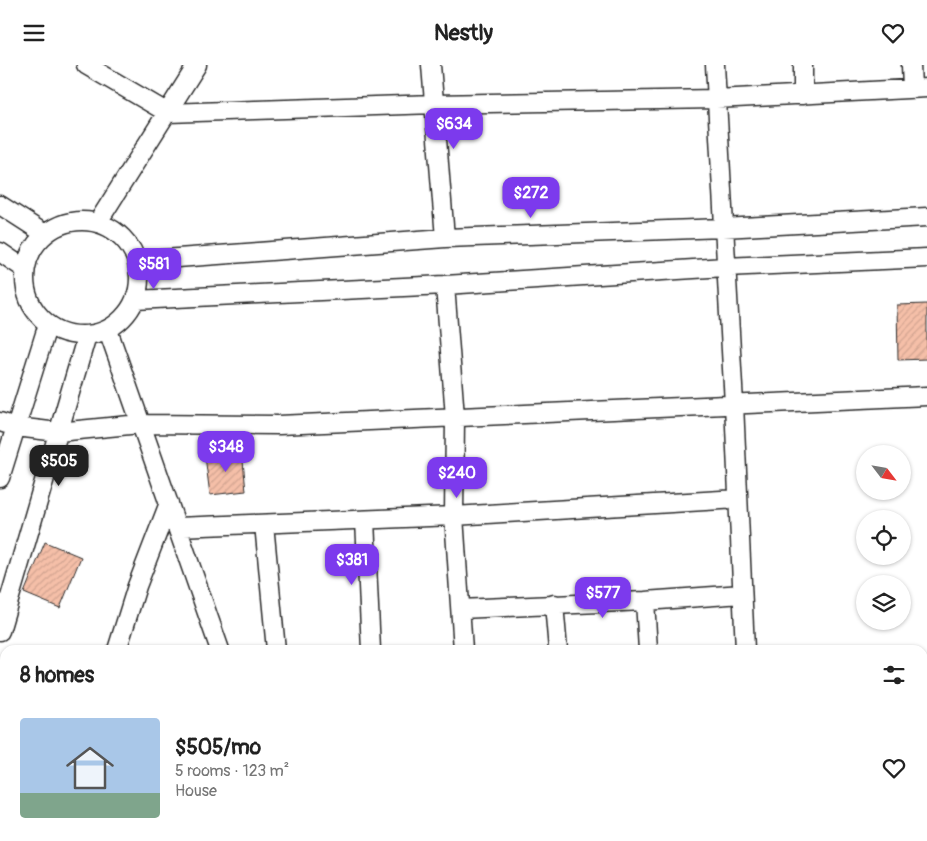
<!DOCTYPE html>
<html lang="en">
<head>
<meta charset="utf-8">
<style>
	body { margin:0; font-family:Pangolin,sans-serif; background:#f6f6f6; color:#222; height:100vh; display:flex; flex-direction:column; font-size:19px; white-space:nowrap }
	* { box-sizing:border-box; margin:0 }
	p { font-size:16px; color:#767676 }
	.icon { flex:none; width:28px; height:28px; fill:none; stroke:currentColor; stroke-width:2; stroke-linecap:round; stroke-linejoin:round }
	.map { position:relative; flex:1; overflow:hidden }
	.sheet { position:absolute; left:0px; top:580px; width:928px; height:196px; display:flex; flex-direction:column; background:#fff; border-radius:15px 15px 0 0; box-shadow:0 1px 4px #0004 }
	.sheet>* { flex:none }
	.needle { width:32px; rotate:121deg }
	.buttons { position:absolute; left:856px; top:380px; display:grid; gap:10px }
	.buttons a { display:grid; place-items:center; width:55px; height:55px; border-radius:50%; background:#fff; box-shadow:0 1px 4px #0004; font-size:25px }
	.price { position:absolute; translate:-50% -42px; padding:0 11px; border-radius:10px; background:#7c3aed; color:#fff; font-size:16px; line-height:32px; filter:drop-shadow(0 1px 2px #0008) }
	.price::after { content:''; position:absolute; left:50%; top:30px; width:15px; height:11px; margin-left:-8px; background:inherit; clip-path:polygon(0 0,100% 0,50% 100%) }
	.price.selected { background:#222; color:#fff }
	ul { padding:0; list-style:none }
	li { display:flex; align-items:center; gap:15px; height:125px; padding:0 20px }
	li+li { border-top:1px solid #e0e0e0 }
	li span { display:grid; place-items:center; flex:none; width:140px; height:100px; border-radius:5px; color:#555 }
	li>.icon { margin-inline-start:auto }
	span .icon { width:60px; height:60px; fill:#fffc; stroke-width:1 }
	li b { font-size:21px }
	h2 { display:flex; justify-content:space-between; align-items:center; height:60px; padding:0 20px; font-size:21px }
	header { display:flex; justify-content:space-between; align-items:center; height:65px; padding:0 20px; background:#fff; font-size:22px; font-weight:700 }
	.map>svg:first-child { display:block }
</style>
</head>
<body>
<header><svg class="icon" aria-label="menu" viewBox="0 0 24 24"><path d="M4 6h16M4 12h16M4 18h16"/></svg>Nestly<svg class="icon" aria-label="heart" viewBox="0 0 24 24"><path d="M12 20l-8-8c-3-5 5-10 8-4 3-6 11-1 8 4z"/></svg></header>
<div class="map">
<svg width="927" height="776" viewBox="0 0 927 776">
	<defs>
		<pattern id="building-hatch" width="6" height="6" patternUnits="userSpaceOnUse" patternTransform="scale(1.25)"><rect width="6" height="6" fill="#f5bfa8"/><path d="M-1 1l2-2M0 6l6-6M5 7l2-2" fill="none" stroke="#d2a491"/></pattern>
	</defs>
	<rect width="100%" height="100%" fill="#fff"/>
	<filter id="ink" filterUnits="userSpaceOnUse"><feTurbulence type="fractalNoise" baseFrequency=".02" numOctaves="2"/><feDisplacementMap in="SourceGraphic" scale="10" xChannelSelector="R" yChannelSelector="G"/><feConvolveMatrix kernelMatrix="1 2 1 2 8 2 1 2 1" color-interpolation-filters="sRGB"/></filter>
	<g filter="url(#ink)">
		<path fill="url(#building-hatch)" stroke="#2b2b2b" d="M 927,239 L 927,294 L 898,295 L 897,240 Z
			M 242,386 L 246,426 L 210,430 L 205,391 Z
			M 45,477 L 81,492 L 60,543 L 24,528 Z
			M 116,771 L 158,771 L 160,776 L 117,776 Z"/>
		<g fill="none" stroke-linecap="round" stroke-linejoin="round">
			<defs>
				<path id="street" d="M 86,0 L 168,48 L 435,39 L 716,34 L 927,23
					M 431,0 L 445,173
					M 715,0 L 734,339 L 745,585
					M 803,0 L 803,30
					M 911,0 L 912,23
					M 0,140 L 45,169
					M25 213a57 57 0 1 1 114 0a57 57 0 1 1-114 0Z
					M 98,157 L 197,0
					M 0,187 L 25,204
					M 137,196 L 445,173 L 723,163 L 927,152
					M 445,220 L 455,352 L 454,451 L 463,585
					M 135,235 L 445,220 L 725,202 L 927,193
					M 108,265 L 220,585
					M 0,357 L 16,362 L 58,367 L 140,359 L 279,360 L 927,331
					M 0,413 L 48,259
					M 365,455 L 371,585
					M 264,459 L 276,585
					M 177,462 L 454,451 L 738,434
					M 645,536 L 648,585
					M 554,539 L 558,585
					M 461,544 L 645,536 L 742,529
					M 0,566 L 87,270
					M 117,585 L 137,521 L 169,438
					M 922,618 L 927,618
					M 0,734 L 5,732
					M 0,766 L 4,776
					M 772,771 L 773,776
					M 288,776 L 302,771"/>
			</defs>
			<use href="#street" stroke="#2b2b2b" stroke-width="21"/>
			<use href="#street" stroke="#fff" stroke-width="18"/>
		</g>
	</g>
</svg>
<div class="buttons">
<a><svg class="needle" viewBox="-14 -14 28 28"><path d="M0-13l5 13h-10z" fill="#e53935"/><path d="M0 13l5-13h-10z" fill="#767676"/></svg></a>
<a><svg class="icon" aria-label="locate" viewBox="0 0 24 24"><circle cx="12" cy="12" r="6"/><path d="M12 2v4M12 18v4M2 12h4M18 12h4"/></svg></a>
<a><svg class="icon" aria-label="layers" viewBox="0 0 24 24"><path d="M12 4l9 5-9 5-9-5zM3 14l9 5 9-5"/></svg></a>
</div>
<b class="price" style="left:454px;top:85px">$634</b>
<b class="price" style="left:531px;top:154px">$272</b>
<b class="price" style="left:154px;top:225px">$581</b>
<b class="price" style="left:226px;top:408px">$348</b>
<b class="price selected" style="left:59px;top:422px">$505</b>
<b class="price" style="left:457px;top:434px">$240</b>
<b class="price" style="left:352px;top:521px">$381</b>
<b class="price" style="left:603px;top:554px">$577</b>
<section class="sheet">
<h2>8 homes<svg class="icon" aria-label="filters" viewBox="0 0 24 24"><path d="M4 7h16M4 17h16"/><circle cx="9" cy="7" r="2"/><circle cx="15" cy="17" r="2"/></svg></h2>
<ul>
<li><span style="background:linear-gradient(#a9c7e8 75%,#7fa58c 0)"><svg class="icon" aria-label="home" viewBox="0 0 24 24"><path d="M3 11l9-7 9 7M6 9v11h12V9"/></svg></span><div><b>$505/mo</b><p>5 rooms · 123 m²</p><p>House</p></div><svg class="icon" aria-label="heart" viewBox="0 0 24 24"><path d="M12 20l-8-8c-3-5 5-10 8-4 3-6 11-1 8 4z"/></svg></li>
</ul>
</section>
</div>
</body>
</html>
